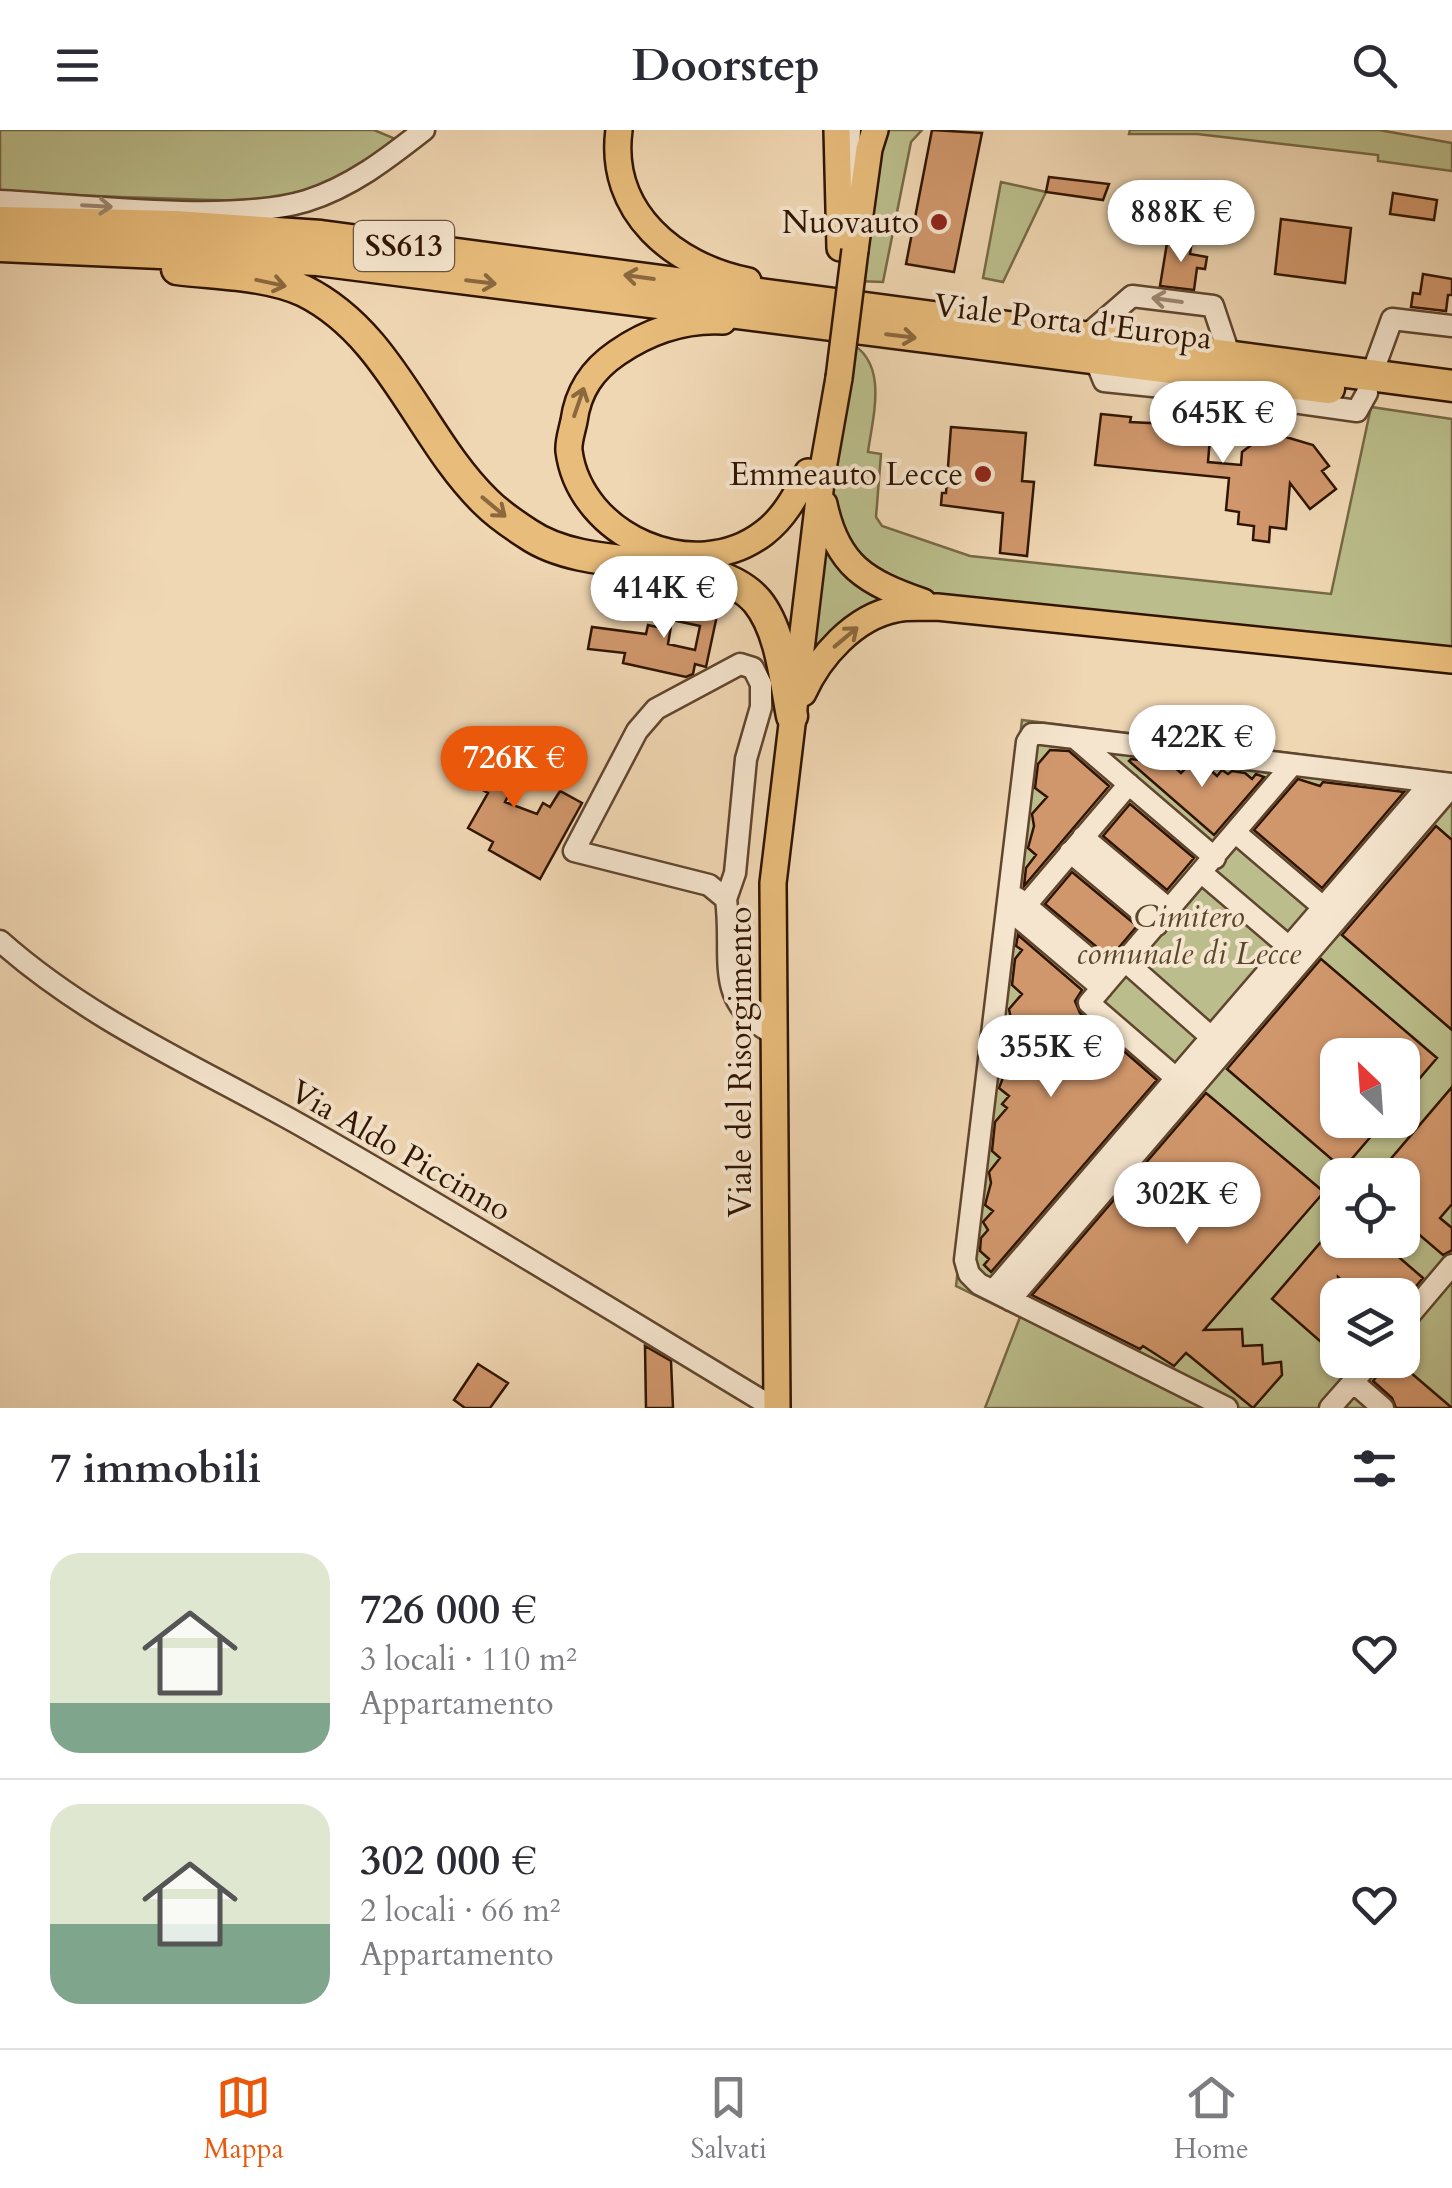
<!DOCTYPE html>
<html lang="it">
<head>
<meta charset="utf-8">
<style>
	body { margin:0; font-family:Cardo,serif; background:#f7f7f7; color:#2b2b33; height:100vh; display:flex; flex-direction:column; font-size:38px; white-space:nowrap }
	* { box-sizing:border-box; margin:0 }
	p { font-size:32px; color:#7c7c81 }
	.icon { flex:none; width:55px; height:55px; fill:none; stroke:currentColor; stroke-width:2; stroke-linecap:round; stroke-linejoin:round }
	.map { position:relative; height:1278px; overflow:hidden }
	.panel { display:flex; flex-direction:column; background:#fff; flex:1 }
	.panel>* { flex:none }
	.needle { width:65px; rotate:335deg }
	.buttons { position:absolute; left:1320px; top:908px; display:grid; gap:20px }
	.buttons a { display:grid; place-items:center; width:100px; height:100px; border-radius:20px; background:#fff; box-shadow:0 2px 8px #0004; font-size:50px }
	.price { position:absolute; translate:-50% -85px; padding:0 22px; border-radius:35px; background:#fff; color:#222; font-size:32px; line-height:65px; filter:drop-shadow(0 2px 5px #0008) }
	.price::after { content:''; position:absolute; left:50%; top:60px; width:30px; height:22px; margin-left:-15px; background:inherit; clip-path:polygon(0 0,100% 0,50% 100%) }
	.price.active { background:#ea580c; color:#fff }
	ul { padding:0; list-style:none }
	li { display:flex; align-items:center; gap:30px; height:250px; padding:0 50px }
	li+li { border-top:2px solid #e1e1e2 }
	li span { display:grid; place-items:center; flex:none; width:280px; height:200px; border-radius:30px; color:#555 }
	li>.icon { margin-inline-start:auto }
	span .icon { width:120px; height:120px; fill:#fffc; stroke-width:1 }
	li b { font-size:42px }
	h2 { display:flex; justify-content:space-between; align-items:center; height:120px; padding:0 50px; font-size:42px }
	header { display:flex; justify-content:space-between; align-items:center; height:130px; padding:0 50px; background:#fff; font-size:45px; font-weight:600 }
	.tab-bar { display:flex; justify-content:space-around; align-items:center; height:140px; border-top:2px solid #e1e1e2; background:#fff; font-size:28px; color:#7c7c81 }
	.tab-bar a { display:grid; justify-items:center; gap:5px }
	.tab-bar .active { color:#ea580c }
	.map>svg:first-child { display:block }
</style>
</head>
<body>
<header><svg class="icon" aria-label="menu" viewBox="0 0 24 24"><path d="M4 6h16M4 12h16M4 18h16"/></svg>Doorstep<svg class="icon" aria-label="search" viewBox="0 0 24 24"><circle cx="10" cy="10" r="6"/><path d="M15 15l6 6"/></svg></header>
<div class="map">
<svg width="1452" height="1278" viewBox="0 0 1452 1278">
	<rect width="100%" height="100%" fill="#f0d7b3"/>
	<filter id="stains"><feTurbulence type="fractalNoise" baseFrequency=".002" numOctaves="4"/><feColorMatrix values="0 0 0 0 .2 0 0 0 0 .09 0 0 0 0 .02 0 0 0 .5 -.17"/></filter>
	<radialGradient id="worn" r=".72"><stop offset=".6" stop-color="#630" stop-opacity="0"/><stop offset="1" stop-color="#630" stop-opacity=".3"/></radialGradient>
	<path fill="#bbbe8c" stroke="#766946" stroke-width="2.5" fill-rule="evenodd" d="M 0,0 L 374,0 L 398,10 C 376,27 353,44 327,54 C 272,76 211,70 153,68 C 102,66 51,65 0,61 Z
		M 883,0 L 922,0 L 911,12 L 883,152 L 856,151 Z
		M 1130,0 L 1379,0 L 1452,13 L 1452,41 L 1378,31 L 1378,25 L 1197,4 L 1129,4 Z
		M 1001,52 L 1046,62 L 1003,152 L 983,148 Z
		M 849,212 C 889,233 873,285 868,322 L 881,324 L 876,387 L 882,396 L 970,426 L 1331,464 L 1371,277 L 1452,289 L 1452,521 L 921,462 L 854,426 L 831,363 Z
		M 824,412 L 895,471 L 812,524 Z
		M 1022,590 L 1452,643 L 1452,1278 L 985,1278 L 1020,1187 L 956,1156 ZM 1338,925 L 1402,925 L 1402,990 L 1338,990 ZM 1338,1045 L 1402,1045 L 1402,1110 L 1338,1110 ZM 1338,1165 L 1402,1165 L 1402,1230 L 1338,1230 Z"/>
	<path fill="#d1976c" stroke="#301401" stroke-width="2.5" fill-rule="evenodd" d="M 932,0 L 982,3 L 954,142 L 906,134 Z
		M 1049,47 L 1109,54 L 1103,70 L 1046,62 Z
		M 1393,63 L 1437,70 L 1434,90 L 1390,84 Z
		M 1281,89 L 1351,98 L 1345,153 L 1275,144 Z
		M 1168,107 L 1192,110 L 1190,124 L 1207,127 L 1205,139 L 1197,138 L 1194,160 L 1160,156 Z
		M 1423,144 L 1452,149 L 1452,165 L 1448,165 L 1446,181 L 1411,177 L 1413,163 L 1420,164 Z
		M 1101,284 L 1131,287 L 1130,292 L 1211,296 L 1208,332 L 1241,335 L 1242,322 L 1274,298 L 1275,289 L 1282,285 L 1288,295 L 1286,307 L 1313,315 L 1329,336 L 1322,341 L 1336,359 L 1310,379 L 1290,353 L 1286,399 L 1270,397 L 1269,412 L 1253,410 L 1254,396 L 1238,394 L 1239,382 L 1226,380 L 1229,348 L 1095,335 Z
		M 951,297 L 1026,303 L 1022,351 L 1034,352 L 1027,426 L 1000,423 L 1003,383 L 941,375 L 942,363 L 946,363 Z
		M 701,472 L 719,476 L 706,537 L 695,534 L 693,544 L 686,547 L 623,533 L 625,523 L 588,519 L 592,497 L 646,504 L 648,495 L 657,497 L 660,476 L 698,484 ZM 672,490 L 700,496 L 695,520 L 668,514 Z
		M 478,602 L 493,610 L 489,617 L 525,632 L 505,672 L 537,684 L 543,673 L 550,677 L 560,661 L 582,673 L 540,749 L 489,720 L 493,712 L 468,698 L 488,663 L 464,650 L 467,644 L 458,639 Z
		M 1050,620 L 1069,621 L 1109,656 L 1024,756 L 1026,738 L 1036,725 L 1028,718 L 1034,696 L 1032,684 L 1047,667 L 1035,658 L 1038,634 Z
		M 1131,629 L 1171,634 L 1181,643 L 1188,636 L 1208,638 L 1217,646 L 1222,640 L 1228,644 L 1232,641 L 1245,643 L 1252,649 L 1256,644 L 1264,647 L 1214,705 L 1129,631 Z
		M 1298,649 L 1320,656 L 1323,652 L 1404,662 L 1322,758 L 1254,700 Z
		M 1130,674 L 1194,728 L 1167,760 L 1103,706 Z
		M 1436,696 L 1452,710 L 1452,900 L 1342,805 Z
		M 1072,742 L 1137,796 L 1110,828 L 1045,774 Z
		M 1018,805 L 1082,860 L 1075,871 L 1080,883 L 1157,950 L 991,1142 L 984,1135 L 989,1129 L 980,1121 L 981,1108 L 988,1100 L 983,1092 L 993,1081 L 985,1075 L 991,1053 L 989,1042 L 1000,1028 L 992,1021 L 995,992 L 1007,978 L 1002,974 L 1009,966 L 999,958 L 1006,940 L 1003,930 L 1013,918 L 1005,911 L 1011,889 L 1009,879 L 1022,864 L 1012,855 L 1015,829 L 1022,820 L 1016,816 Z
		M 1321,829 L 1437,928 L 1402,969 L 1402,943 L 1418,925 L 1338,925 L 1338,990 L 1385,990 L 1343,1039 L 1227,939 Z
		M 1452,957 L 1452,1074 L 1440,1088 L 1452,1098 L 1452,1120 L 1443,1125 L 1402,1090 L 1402,1063 L 1408,1056 L 1402,1045 L 1377,1045 Z
		M 1206,963 L 1324,1062 L 1204,1200 L 1242,1199 L 1243,1216 L 1262,1215 L 1263,1234 L 1281,1232 L 1282,1245 L 1253,1278 L 1186,1223 L 1174,1236 L 1143,1216 L 1140,1219 L 1032,1165 Z
		M 1338,1092 L 1338,1110 L 1379,1110 L 1423,1148 L 1406,1168 L 1359,1165 L 1338,1147 L 1338,1208 L 1329,1219 L 1272,1169 Z
		M 645,1216 L 671,1231 L 673,1278 L 646,1278 Z
		M 1390,1230 L 1396,1230 L 1452,1278 L 1396,1278 L 1392,1268 L 1373,1251 Z
		M 478,1234 L 508,1253 L 490,1278 L 465,1278 L 454,1270 Z"/>
	<g fill="none" stroke-linecap="round" stroke-linejoin="round">
		<defs>
			<path id="minor" d="M 847,53 L 850,0
				M 0,71 C 84,75 229,94 306,71 C 351,57 387,29 424,0
				M 1087,205 L 1132,166 L 1213,176 L 1229,224
				M 1095,229 L 1104,251 L 1211,262 L 1225,245
				M 1372,244 L 1392,189 L 1452,196
				M 1248,248 L 1249,266 L 1357,281 L 1367,263
				M 1076,609 L 1215,728
				M 1236,703 L 1323,777
				M 1083,707 L 1170,780
				M 1070,722 L 1157,795
				M 1202,743 L 1289,817
				M 1017,768 L 1111,847
				M 726,769 L 735,743 L 746,629 L 761,577 L 761,554 L 753,538 L 740,534 L 656,579 L 637,601 L 574,721 L 709,755 L 726,769 C 734,828 712,870 772,903
				M 1026,775 L 1129,654
				M 1012,782 L 1102,858
				M 0,811 C 92,893 205,940 311,1001 C 467,1090 620,1185 774,1278
				M 1125,831 L 1211,907
				M 1176,948 L 1089,873 L 1292,635
				M 993,1161 L 1431,652
				M 1010,1170 L 1452,656
				M 1402,1194 L 1452,1135
				M 1353,1252 L 1372,1230
				M 1227,1278 L 979,1154 L 969,1144 L 965,1130 L 1027,612 L 1032,604 L 1042,604 L 1452,654
				M 1330,1278 L 1353,1252 L 1383,1278"/>
			<path id="major" d="M 619,0 C 608,82 674,136 748,151
				M 837,0 L 840,118
				M 855,120 L 869,19 L 875,0
				M 723,191 C 683,189 649,201 617,223 C 592,240 578,261 574,291 C 572,301 568,312 569,321 C 580,406 694,457 764,403 C 785,387 796,365 808,342
				M 824,374 C 837,436 866,452 923,472
				M 803,563 C 819,527 854,487 896,479 C 909,476 924,478 937,477 L 1452,530
				M 777,1278 L 773,753 L 822,344 L 839,248"/>
			<path id="highway" d="M 0,92 L 175,96 L 321,106 L 1452,256
				M 0,116 L 318,130 L 1329,258
				M 177,139 C 217,144 268,144 304,161 C 391,204 420,308 486,372 C 498,384 514,395 528,404 C 592,448 711,418 757,471 C 781,500 785,550 792,586"/>
		</defs>
		<use href="#minor" stroke="#60452e" stroke-width="25"/>
		<use href="#major" stroke="#301401" stroke-width="30"/>
		<use href="#highway" stroke="#301401" stroke-width="35"/>
		<use href="#minor" stroke="#f5e5ce" stroke-width="20"/>
		<use href="#major" stroke="#e8bc7a" stroke-width="25"/>
		<use href="#highway" stroke="#e8bc7a" stroke-width="30"/>
		<defs>
			<path id="major-bridge" d="M 839,248 L 855,120"/>
		</defs>
		<use href="#major-bridge" stroke="#301401" stroke-width="30" stroke-linecap="butt"/>
		<use href="#major-bridge" stroke="#e8bc7a" stroke-width="25"/>
	</g>
	<defs><path id="oneway-shaft" d="M-6 0H5M1.5-3L5.5 0L1.5 3" fill="none" stroke-width="1.6" stroke-linecap="round" stroke-linejoin="round" transform="scale(2.5)"/></defs>
	<g stroke="#9c8772">
		<use href="#oneway-shaft" transform="translate(97 76) rotate(3)"/>
		<use href="#oneway-shaft" transform="translate(1167 170) rotate(-172)"/>
	</g>
	<g stroke="#8c683e">
		<use href="#oneway-shaft" transform="translate(639 147) rotate(-172)"/>
		<use href="#oneway-shaft" transform="translate(481 152) rotate(7)"/>
		<use href="#oneway-shaft" transform="translate(271 153) rotate(12)"/>
		<use href="#oneway-shaft" transform="translate(901 206) rotate(7)"/>
		<use href="#oneway-shaft" transform="translate(579 272) rotate(-71)"/>
		<use href="#oneway-shaft" transform="translate(494 377) rotate(40)"/>
		<use href="#oneway-shaft" transform="translate(846 507) rotate(-40)"/>
	</g>
	<g fill="#8f2418" stroke="#f5e5ce" stroke-width="4">
		<circle cx="939" cy="92" r="10"/>
		<circle cx="983" cy="344" r="10"/>
	</g>
	<g text-anchor="middle" stroke-width="8" stroke-linejoin="round" paint-order="stroke">
		<rect fill="#f5e5ce" stroke="#6b533e" stroke-width="2.5" x="354" y="91" width="100" height="50" rx="8"/>
		<g font-size="30" font-weight="bold" fill="#301401">
			<text x="404" y="126">SS613</text>
		</g>
		<g font-size="32" fill="#301401" stroke="#f5e5ce" text-anchor="end">
			<text x="919" y="103">Nuovauto</text>
			<text x="963" y="355">Emmeauto Lecce</text>
		</g>
		<g font-size="32" fill="#301401" stroke="#f5e5ce">
			<text transform="translate(1073 191) rotate(7)" y="11">Viale Porta d'Europa</text>
			<text transform="translate(740 932) rotate(-90)" y="11">Viale del Risorgimento</text>
			<text transform="translate(401 1020) rotate(30)" y="11">Via Aldo Piccinno</text>
		</g>
		<g font-size="32" font-style="italic" fill="#5a472b" stroke="#f5e5ce">
			<text x="1189" y="797">Cimitero<tspan x="1189" dy="37">comunale di Lecce</tspan></text>
		</g>
	</g>
	<rect width="100%" height="100%" filter="url(#stains)"/>
	<rect width="100%" height="100%" fill="url(#worn)"/>
</svg>
<div class="buttons">
<a><svg class="needle" viewBox="-14 -14 28 28"><path d="M0-13l5 13h-10z" fill="#e53935"/><path d="M0 13l5-13h-10z" fill="#7c7c81"/></svg></a>
<a><svg class="icon" aria-label="locate" viewBox="0 0 24 24"><circle cx="12" cy="12" r="6"/><path d="M12 2v4M12 18v4M2 12h4M18 12h4"/></svg></a>
<a><svg class="icon" aria-label="layers" viewBox="0 0 24 24"><path d="M12 4l9 5-9 5-9-5zM3 14l9 5 9-5"/></svg></a>
</div>
<b class="price" style="left:1181px;top:135px">888K €</b>
<b class="price" style="left:1223px;top:336px">645K €</b>
<b class="price" style="left:664px;top:511px">414K €</b>
<b class="price" style="left:1202px;top:660px">422K €</b>
<b class="price active" style="left:514px;top:681px">726K €</b>
<b class="price" style="left:1051px;top:970px">355K €</b>
<b class="price" style="left:1187px;top:1117px">302K €</b>
</div>
<section class="panel">
<h2>7 immobili<svg class="icon" aria-label="filters" viewBox="0 0 24 24"><path d="M4 7h16M4 17h16"/><circle cx="9" cy="7" r="2"/><circle cx="15" cy="17" r="2"/></svg></h2>
<ul>
<li><span style="background:linear-gradient(#dfe7d0 75%,#7fa58c 0)"><svg class="icon" aria-label="home" viewBox="0 0 24 24"><path d="M3 11l9-7 9 7M6 9v11h12V9"/></svg></span><div><b>726 000 €</b><p>3 locali · 110 m²</p><p>Appartamento</p></div><svg class="icon" aria-label="heart" viewBox="0 0 24 24"><path d="M12 20l-8-8c-3-5 5-10 8-4 3-6 11-1 8 4z"/></svg></li>
<li><span style="background:linear-gradient(#dfe7d0 60%,#7fa58c 0)"><svg class="icon" aria-label="home" viewBox="0 0 24 24"><path d="M3 11l9-7 9 7M6 9v11h12V9"/></svg></span><div><b>302 000 €</b><p>2 locali · 66 m²</p><p>Appartamento</p></div><svg class="icon" aria-label="heart" viewBox="0 0 24 24"><path d="M12 20l-8-8c-3-5 5-10 8-4 3-6 11-1 8 4z"/></svg></li>
</ul>
</section>
<nav class="tab-bar">
<a class="active"><svg class="icon" aria-label="map" viewBox="0 0 24 24"><path d="M3 6l6-2 6 2 6-2v14l-6 2-6-2-6 2zM9 4v14M15 6v14"/></svg>Mappa</a>
<a><svg class="icon" aria-label="saved" viewBox="0 0 24 24"><path d="M7 4h10v16l-5-4-5 4z"/></svg>Salvati</a>
<a><svg class="icon" aria-label="home" viewBox="0 0 24 24"><path d="M3 11l9-7 9 7M6 9v11h12V9"/></svg>Home</a>
</nav>
</body>
</html>
